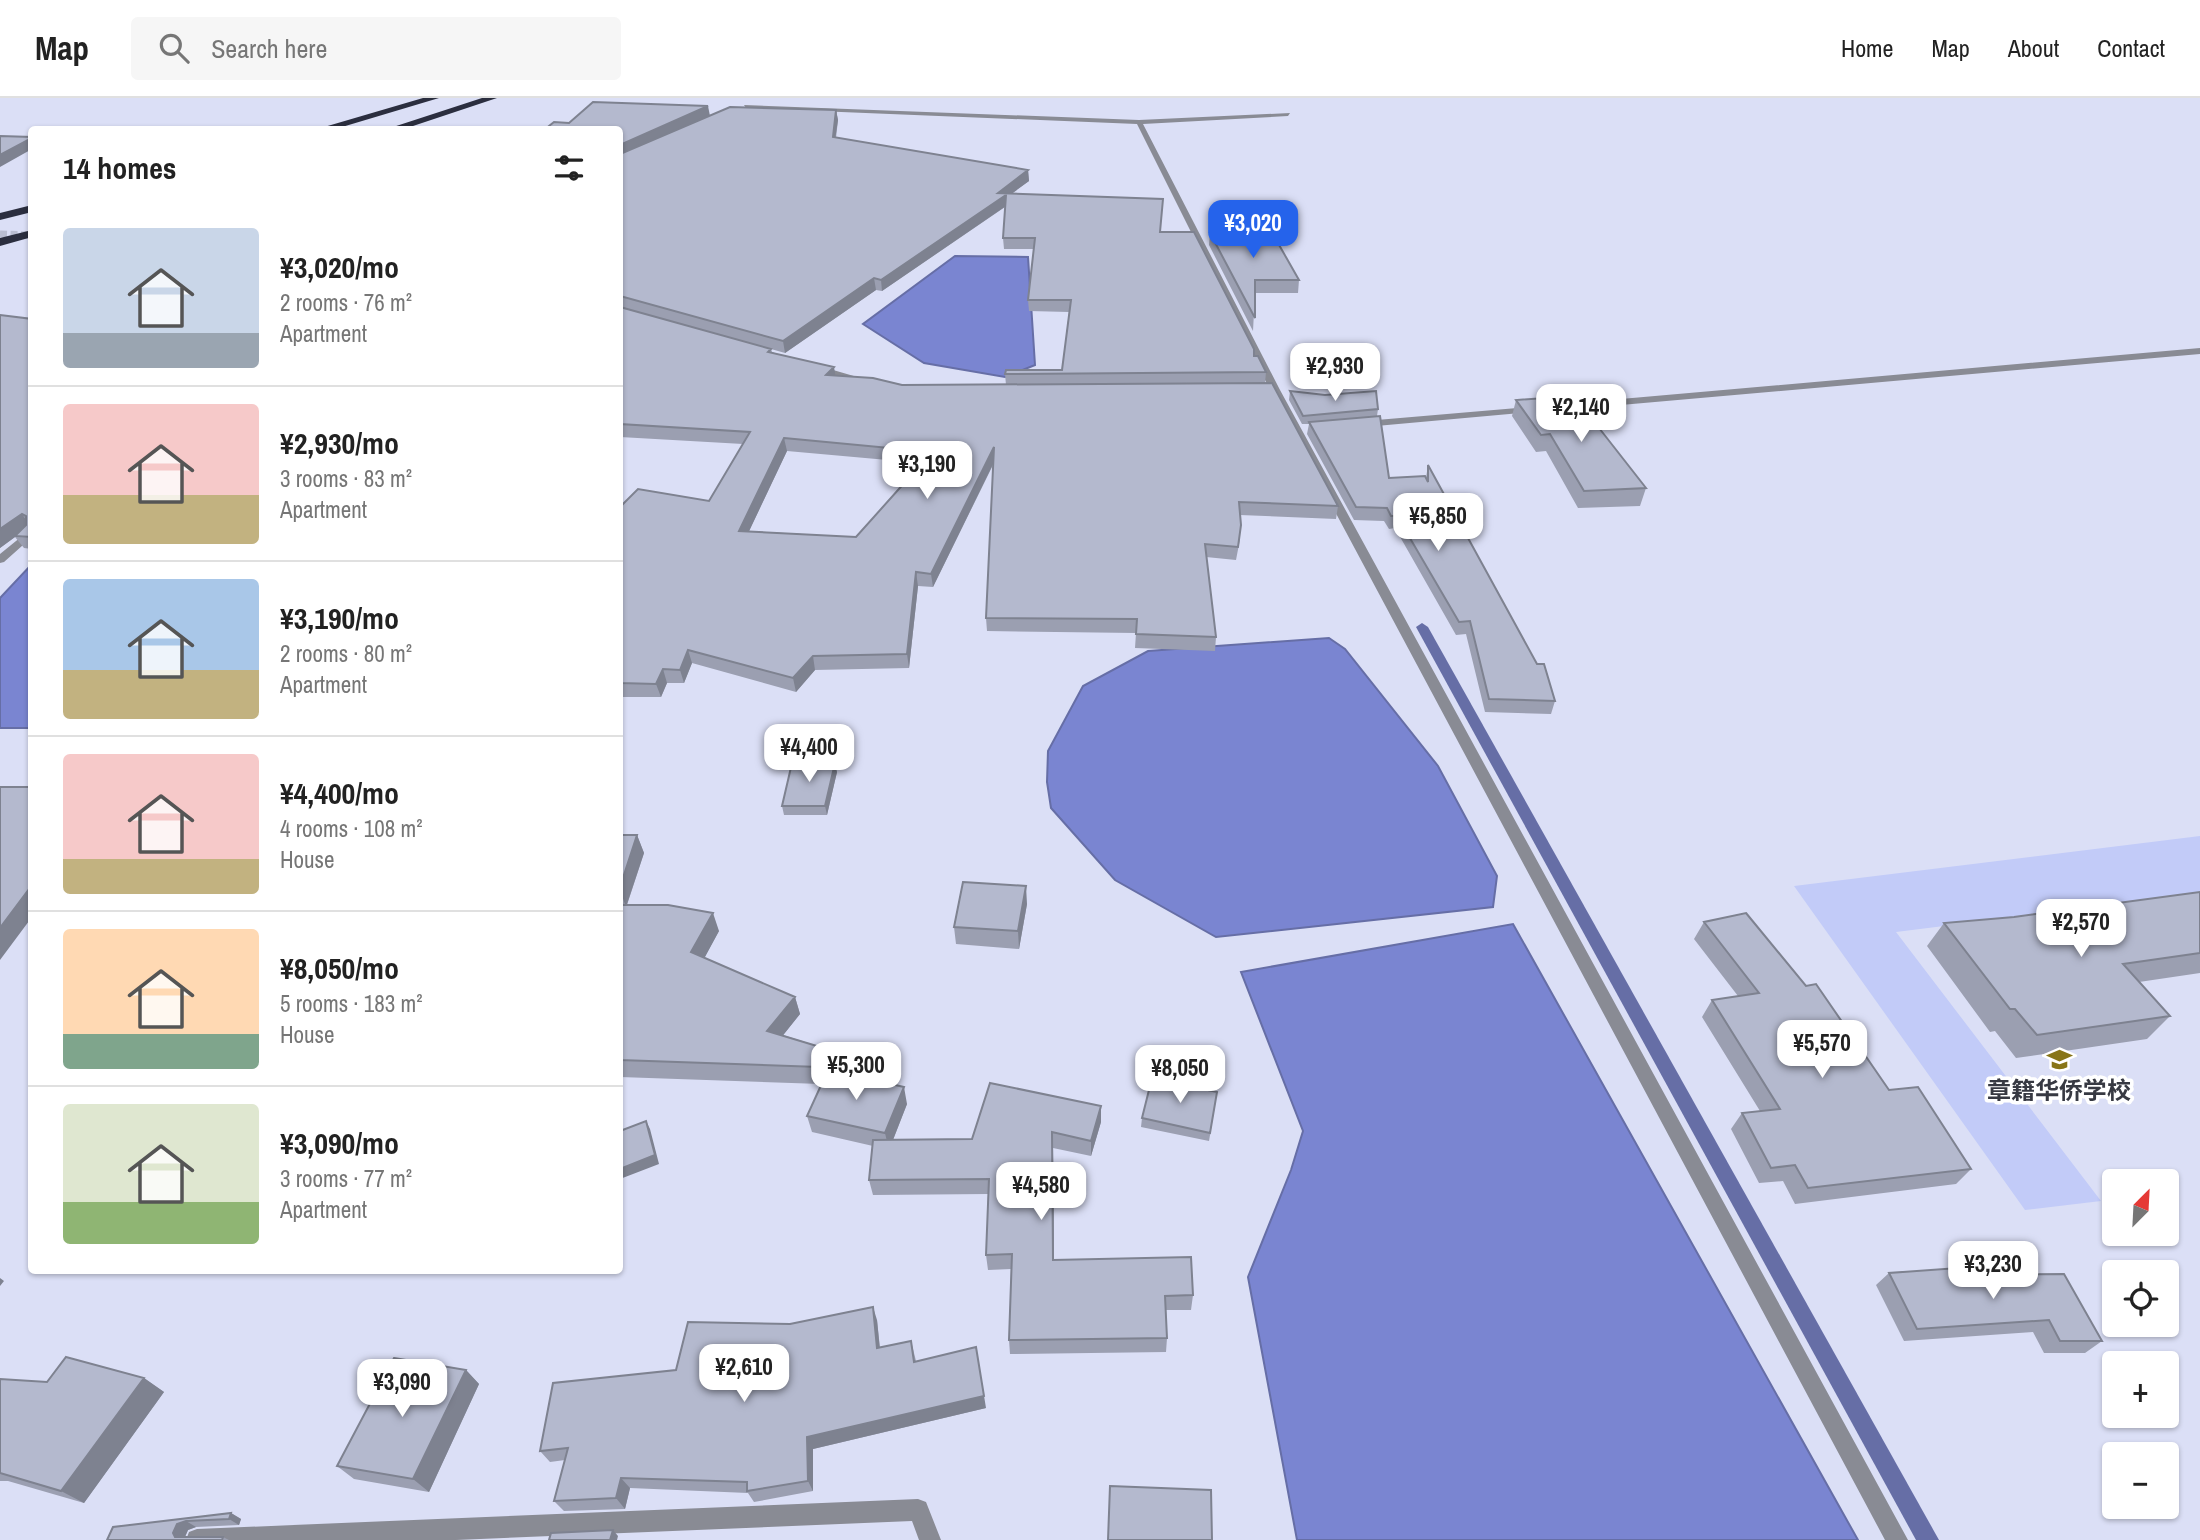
<!DOCTYPE html>
<html lang="en">
<head>
<meta charset="utf-8">
<style>
	body { margin:0; font-family:"Archivo Narrow","Noto Sans SC",sans-serif; background:#f6f6f6; color:#222; height:100vh; display:flex; flex-direction:column; font-size:26px; white-space:nowrap }
	* { box-sizing:border-box; margin:0 }
	p { font-size:23px; color:#767676 }
	.icon { flex:none; width:38px; height:38px; fill:none; stroke:currentColor; stroke-width:2; stroke-linecap:round; stroke-linejoin:round }
	.map { position:relative; flex:1; overflow:hidden }
	.sheet { position:absolute; left:28px; top:28px; width:595px; height:1148px; display:flex; flex-direction:column; background:#fff; border-radius:7px; box-shadow:0 2px 5px #0004 }
	.sheet>* { flex:none }
	.needle { width:46px; rotate:24deg }
	.controls { position:absolute; left:2102px; top:1071px; display:grid; gap:14px }
	.controls a { display:grid; place-items:center; width:77px; height:77px; border-radius:7px; background:#fff; box-shadow:0 2px 5px #0004; font-size:35px }
	.price { position:absolute; translate:-50% -60px; padding:0 16px; border-radius:14px; background:#fff; color:#222; font-size:23px; line-height:46px; filter:drop-shadow(0 2px 4px #0008) }
	.price::after { content:''; position:absolute; left:50%; top:42px; width:21px; height:16px; margin-left:-10px; background:inherit; clip-path:polygon(0 0,100% 0,50% 100%) }
	.price.selected { background:#2563eb; color:#fff }
	ul { padding:0; list-style:none }
	li { display:flex; align-items:center; gap:21px; height:175px; padding:0 35px }
	li+li { border-top:2px solid #e0e0e0 }
	li span { display:grid; place-items:center; flex:none; width:196px; height:140px; border-radius:7px; color:#555 }
	li>.icon { margin-inline-start:auto }
	span .icon { width:84px; height:84px; fill:#fffc; stroke-width:1 }
	li b { font-size:30px }
	h2 { display:flex; justify-content:space-between; align-items:center; height:84px; padding:0 35px; font-size:30px }
	header { display:flex; align-items:center; gap:42px; box-sizing:border-box; height:98px; padding:0 35px; background:#fff; border-bottom:2px solid #e0e0e0 }
	header strong { font-size:33px }
	nav { display:flex; gap:38px; margin-inline-start:auto; font-size:24px }
	.search { width:490px; height:63px; background:#f6f6f6; display:flex; align-items:center; gap:18px; box-sizing:border-box; padding:0 24px; border-radius:7px; color:#767676; font-size:26px }
	.map>svg:first-child { display:block }
</style>
</head>
<body>
<header>
<strong>Map</strong>
<div class="search"><svg class="icon" aria-label="search" viewBox="0 0 24 24"><circle cx="10" cy="10" r="6"/><path d="M15 15l6 6"/></svg>Search here</div>
<nav><a>Home</a><a>Map</a><a>About</a><a>Contact</a></nav>
</header>
<div class="map">
<svg width="2200" height="1442" viewBox="0 0 2200 1442">
	<rect width="100%" height="100%" fill="#dbdff6"/>
	<path fill="#c2cbf8" d="M 2200,738 L 2200,796 L 1896,834 L 2101,1103 L 2025,1112 L 1794,788 Z"/>
	<path fill="#7a85d1" stroke="#666ea6" stroke-width="2" d="M 955,158 L 1028,159 L 1035,267 L 1005,279 L 924,265 L 863,226 Z
		M 31,467 L 31,630 L 0,630 L 0,500 Z
		M 1329,540 L 1345,551 L 1438,668 L 1497,778 L 1493,809 L 1216,839 L 1115,782 L 1051,710 L 1047,684 L 1048,653 L 1083,588 L 1148,553 Z
		M 1513,826 L 1858,1442 L 1297,1442 L 1248,1179 L 1291,1072 L 1303,1033 L 1241,874 Z"/>
	<g fill="none" stroke-linecap="round" stroke-linejoin="round">
		<path fill="#666ea6" fill-rule="evenodd" d="M 1422,525 L 1428,529 L 1939,1442 L 1916,1442 L 1416,529 Z"/>
		<path stroke="#babed2" stroke-width="7" stroke-dasharray="7 3.5" stroke-linecap="butt" d="M 0,136 L 30,137"/>
		<path fill="#898b94" fill-rule="evenodd" d="M 744,7 L 1139,22 L 1290,15 L 1288,18 L 1143,26 L 1280,292 L 1908,1442 L 1885,1442 L 1270,292 L 1137,26 L 746,10 Z
			M 2200,250 L 2200,256 L 1564,312 L 1559,309 L 1564,306 Z
			M 816,267 L 864,281 L 866,283 L 861,286 L 813,272 L 811,270 Z
			M 1529,309 L 1532,310 L 1532,314 L 1365,329 L 1360,326 L 1365,323 Z
			M 32,430 L 32,439 L 4,464 L 0,465 L 0,456 Z
			M 918,1401 L 926,1404 L 941,1442 L 919,1442 L 912,1423 L 456,1442 L 186,1442 L 189,1434 L 197,1431 Z"/>
		<path fill="#2b2e3f" fill-rule="evenodd" d="M 423,0 L 439,0 L 332,32 L 314,32 Z
			M 482,0 L 497,0 L 401,32 L 384,32 Z
			M 32,107 L 32,114 L 0,122 L 0,115 Z
			M 32,132 L 32,139 L 0,148 L 0,140 Z"/>
	</g>
	<path fill="#9b9fb1" fill-rule="evenodd" d="M 836,12 L 838,22 L 836,40 L 1028,72 L 1029,83 L 1012,95 L 1161,134 L 1266,274 L 1265,285 L 1338,408 L 1336,421 L 1240,417 L 1240,441 L 1236,462 L 1206,459 L 1216,539 L 1215,553 L 1135,550 L 1136,535 L 987,533 L 986,520 L 994,365 L 933,489 L 918,488 L 909,570 L 815,572 L 796,594 L 692,565 L 684,585 L 667,585 L 661,599 L 620,599 L 620,409 L 709,403 L 743,346 L 620,339 L 620,32 L 569,25 L 710,17 ZM 1005,109 L 1003,140 L 1004,151 L 1034,151 L 1028,202 L 1029,213 L 1069,214 L 1062,272 L 1005,276 L 1006,287 L 902,287 L 835,277 L 772,254 L 771,251 L 785,255 L 876,192 L 882,193 ZM 787,353 L 921,365 L 856,439 L 749,433 Z
		M 1210,135 L 1299,182 L 1298,195 L 1255,195 L 1253,233 L 1209,147 Z
		M 0,217 L 32,221 L 32,451 L 24,450 L 15,439 L 0,450 Z
		M 1290,293 L 1378,311 L 1377,318 L 1389,380 L 1426,380 L 1428,367 L 1555,603 L 1551,616 L 1485,614 L 1466,536 L 1456,537 L 1395,430 L 1389,431 L 1384,423 L 1354,422 L 1307,336 L 1309,326 L 1302,326 L 1289,302 Z
		M 1516,302 L 1646,390 L 1640,408 L 1578,410 L 1546,353 L 1536,354 L 1512,318 Z
		M 837,674 L 827,717 L 784,717 L 782,708 Z
		M 620,737 L 637,737 L 644,755 L 627,807 L 719,833 L 704,860 L 795,899 L 800,916 L 783,937 L 850,958 L 854,975 L 854,978 L 907,1006 L 893,1042 L 972,1041 L 1101,1008 L 1101,1024 L 1091,1058 L 1053,1050 L 1054,1162 L 1193,1197 L 1191,1212 L 1166,1212 L 1167,1240 L 1166,1254 L 1010,1256 L 1009,1242 L 1011,1171 L 988,1172 L 986,1157 L 988,1096 L 873,1097 L 869,1082 L 873,1048 L 812,1034 L 807,1018 L 821,986 L 620,979 Z
		M 2200,794 L 2200,875 L 2139,884 L 2170,918 L 2147,941 L 2016,960 L 1995,933 L 1990,934 L 1927,848 L 1944,825 L 2014,819 Z
		M 1027,806 L 1019,851 L 956,846 L 954,829 Z
		M 1704,824 L 1889,992 L 1971,1071 L 1956,1086 L 1795,1106 L 1783,1083 L 1759,1085 L 1731,1031 L 1742,1015 L 1760,1013 L 1702,919 L 1712,902 L 1738,898 L 1694,841 Z
		M 1216,1002 L 1209,1043 L 1141,1029 L 1142,1020 Z
		M 1889,1175 L 1977,1177 L 2102,1243 L 2085,1255 L 2044,1255 L 2033,1234 L 1904,1243 L 1876,1187 Z
		M 877,1222 L 880,1250 L 911,1243 L 916,1263 L 986,1310 L 813,1351 L 813,1393 L 754,1404 L 748,1395 L 630,1390 L 625,1411 L 564,1413 L 554,1403 L 565,1362 L 550,1364 L 540,1353 L 676,1272 L 790,1226 Z
		M 466,1272 L 479,1286 L 429,1394 L 354,1381 L 337,1368 Z
		M 144,1280 L 164,1294 L 84,1405 L 8,1383 L 0,1383 L 0,1281 L 47,1284 Z
		M 231,1415 L 241,1421 L 239,1427 L 196,1429 L 188,1432 L 185,1439 L 223,1439 L 229,1442 L 107,1442 L 113,1429 Z"/>
	<path fill="#7e8290" d="M 708,8 L 710,18 L 620,58 L 620,47 Z
		M 836,12 L 838,22 L 834,49 L 833,39 Z
		M 32,40 L 32,51 L 0,69 L 0,57 Z
		M 1028,72 L 1029,83 L 1006,100 L 1006,108 L 882,193 L 881,182 Z
		M 874,180 L 876,192 L 785,255 L 783,243 Z
		M 834,269 L 836,281 L 826,277 Z
		M 784,340 L 787,353 L 743,446 L 739,433 Z
		M 994,349 L 995,362 L 933,489 L 931,476 Z
		M 22,416 L 30,428 L 15,438 L 15,439 L 0,450 L 0,431 Z
		M 916,474 L 918,488 L 909,570 L 907,556 Z
		M 688,552 L 692,565 L 684,585 L 680,572 Z
		M 813,558 L 815,572 L 796,594 L 793,580 Z
		M 663,571 L 667,585 L 661,599 L 656,586 Z
		M 835,665 L 837,674 L 827,717 L 825,708 Z
		M 637,737 L 644,755 L 626,809 L 620,792 L 620,789 Z
		M 32,787 L 32,819 L 0,862 L 0,830 Z
		M 1026,788 L 1027,806 L 1019,851 L 1018,833 Z
		M 713,815 L 719,833 L 698,872 L 691,854 Z
		M 795,899 L 800,916 L 773,950 L 767,933 Z
		M 850,958 L 854,975 L 852,987 L 848,970 Z
		M 904,989 L 907,1006 L 889,1052 L 885,1035 Z
		M 1101,1008 L 1101,1024 L 1091,1058 L 1091,1043 Z
		M 646,1023 L 650,1031 L 659,1066 L 620,1081 L 620,1071 Z
		M 1052,1034 L 1053,1050 L 1054,1176 L 1053,1162 Z
		M 0,1180 L 4,1183 L 0,1188 Z
		M 873,1209 L 877,1222 L 881,1263 L 877,1250 Z
		M 976,1249 L 986,1310 L 813,1351 L 813,1393 L 808,1383 L 807,1339 Z
		M 466,1272 L 479,1286 L 429,1394 L 413,1381 Z
		M 144,1280 L 164,1294 L 84,1405 L 61,1393 Z
		M 621,1380 L 630,1390 L 625,1411 L 616,1400 Z
		M 231,1415 L 241,1421 L 239,1427 L 229,1421 Z
		M 186,1423 L 196,1429 L 188,1432 L 184,1441 L 175,1439 L 173,1435 L 177,1426 Z
		M 613,1432 L 618,1438 L 617,1442 L 610,1442 Z"/>
	<path fill="#b4b9ce" stroke="#7e8290" stroke-width="2" fill-rule="evenodd" d="M 593,4 L 708,8 L 620,47 L 620,32 L 544,32 L 554,24 L 569,25 Z
		M 730,9 L 836,12 L 833,39 L 1028,72 L 998,95 L 1163,101 L 1160,134 L 1194,134 L 1254,251 L 1254,258 L 1258,258 L 1266,274 L 1005,276 L 1006,272 L 1062,272 L 1071,202 L 1028,202 L 1035,140 L 1003,140 L 1006,97 L 881,182 L 874,180 L 783,243 L 620,198 L 620,56 Z
		M 0,38 L 32,39 L 32,40 L 0,57 Z
		M 1270,131 L 1299,182 L 1255,182 L 1255,220 L 1210,135 Z
		M 620,209 L 771,251 L 768,254 L 834,269 L 826,277 L 873,280 L 902,287 L 1272,285 L 1338,408 L 1239,404 L 1241,427 L 1238,449 L 1205,446 L 1216,539 L 1136,536 L 1137,521 L 986,520 L 994,349 L 931,476 L 916,474 L 907,556 L 813,558 L 793,580 L 688,552 L 680,572 L 663,571 L 656,586 L 620,585 L 620,409 L 638,391 L 709,403 L 750,334 L 620,326 ZM 784,340 L 932,354 L 856,439 L 739,433 Z
		M 0,217 L 32,221 L 32,439 L 15,438 L 26,427 L 26,418 L 22,416 L 0,431 Z
		M 1290,293 L 1325,297 L 1376,293 L 1378,311 L 1303,318 Z
		M 1574,298 L 1646,390 L 1584,393 L 1550,336 L 1541,337 L 1516,302 Z
		M 1380,318 L 1389,380 L 1425,378 L 1428,384 L 1428,367 L 1537,566 L 1544,566 L 1555,603 L 1489,601 L 1470,523 L 1459,524 L 1397,418 L 1391,418 L 1387,410 L 1356,409 L 1309,324 Z
		M 792,665 L 835,665 L 825,708 L 782,708 Z
		M 0,689 L 32,689 L 32,787 L 0,830 Z
		M 620,737 L 637,737 L 620,789 Z
		M 963,784 L 1026,788 L 1018,833 L 954,829 Z
		M 2200,794 L 2200,855 L 2123,866 L 2170,918 L 2037,937 L 2015,911 L 2010,911 L 1944,825 L 2014,819 Z
		M 620,807 L 668,807 L 713,815 L 691,854 L 795,899 L 767,933 L 850,958 L 848,970 L 620,962 Z
		M 1746,815 L 1806,888 L 1816,886 L 1889,992 L 1918,989 L 1971,1071 L 1808,1090 L 1795,1067 L 1771,1070 L 1742,1015 L 1780,1011 L 1712,902 L 1759,895 L 1704,824 Z
		M 828,972 L 904,989 L 885,1035 L 807,1018 Z
		M 1152,980 L 1217,994 L 1210,1035 L 1142,1020 Z
		M 990,985 L 1101,1008 L 1091,1043 L 1052,1034 L 1053,1162 L 1191,1159 L 1193,1197 L 1165,1198 L 1167,1240 L 1009,1242 L 1012,1156 L 986,1157 L 989,1081 L 869,1082 L 873,1042 L 972,1041 Z
		M 646,1023 L 655,1057 L 620,1071 L 620,1033 Z
		M 1972,1169 L 1977,1177 L 2064,1176 L 2102,1243 L 2060,1243 L 2049,1222 L 1917,1231 L 1889,1175 Z
		M 873,1209 L 877,1250 L 911,1243 L 914,1264 L 976,1249 L 984,1298 L 807,1339 L 808,1383 L 747,1393 L 747,1384 L 621,1380 L 616,1400 L 554,1403 L 568,1350 L 540,1353 L 553,1285 L 676,1272 L 688,1224 L 790,1226 Z
		M 66,1259 L 144,1280 L 61,1393 L 0,1375 L 0,1281 L 47,1284 Z
		M 394,1260 L 466,1272 L 413,1381 L 337,1368 Z
		M 1110,1388 L 1211,1392 L 1212,1442 L 1108,1442 Z
		M 231,1415 L 229,1421 L 186,1423 L 177,1426 L 173,1435 L 175,1439 L 223,1439 L 222,1442 L 107,1442 L 113,1429 Z
		M 613,1432 L 610,1442 L 549,1442 L 551,1435 Z"/>
	<defs>
		<symbol id="school-bare" viewBox="-9 -9 18 18"><path d="M0-5L7-2L0 1L-7-2ZM-4 1L0 2.5L4 1V4Q0 6-4 4Z" fill="#887518" stroke="#fff" stroke-width="2.5" paint-order="stroke"/></symbol>
	</defs>
	<g fill-rule="evenodd">
		<use href="#school-bare" x="2042" y="944" width="35" height="35"/>
	</g>
	<g text-anchor="middle" stroke-width="7" stroke-linejoin="round" paint-order="stroke">
		<g font-size="24" font-weight="bold" fill="#373942" stroke="#fff">
			<text x="2059" y="1001">章籍华侨学校</text>
		</g>
	</g>
</svg>
<div class="controls">
<a><svg class="needle" viewBox="-14 -14 28 28"><path d="M0-13l5 13h-10z" fill="#e53935"/><path d="M0 13l5-13h-10z" fill="#767676"/></svg></a>
<a><svg class="icon" aria-label="locate" viewBox="0 0 24 24"><circle cx="12" cy="12" r="6"/><path d="M12 2v4M12 18v4M2 12h4M18 12h4"/></svg></a>
<a>+</a>
<a>−</a>
</div>
<b class="price selected" style="left:1253px;top:162px">¥3,020</b>
<b class="price" style="left:1335px;top:305px">¥2,930</b>
<b class="price" style="left:1581px;top:346px">¥2,140</b>
<b class="price" style="left:927px;top:403px">¥3,190</b>
<b class="price" style="left:1438px;top:455px">¥5,850</b>
<b class="price" style="left:809px;top:686px">¥4,400</b>
<b class="price" style="left:2081px;top:861px">¥2,570</b>
<b class="price" style="left:1822px;top:982px">¥5,570</b>
<b class="price" style="left:856px;top:1004px">¥5,300</b>
<b class="price" style="left:1180px;top:1007px">¥8,050</b>
<b class="price" style="left:1041px;top:1124px">¥4,580</b>
<b class="price" style="left:1993px;top:1203px">¥3,230</b>
<b class="price" style="left:744px;top:1306px">¥2,610</b>
<b class="price" style="left:402px;top:1321px">¥3,090</b>
<section class="sheet">
<h2>14 homes<svg class="icon" aria-label="filters" viewBox="0 0 24 24"><path d="M4 7h16M4 17h16"/><circle cx="9" cy="7" r="2"/><circle cx="15" cy="17" r="2"/></svg></h2>
<ul>
<li><span style="background:linear-gradient(#c9d6e8 75%,#9aa5b1 0)"><svg class="icon" aria-label="home" viewBox="0 0 24 24"><path d="M3 11l9-7 9 7M6 9v11h12V9"/></svg></span><div><b>¥3,020/mo</b><p>2 rooms · 76 m²</p><p>Apartment</p></div></li>
<li><span style="background:linear-gradient(#f6c9c9 65%,#c2b280 0)"><svg class="icon" aria-label="home" viewBox="0 0 24 24"><path d="M3 11l9-7 9 7M6 9v11h12V9"/></svg></span><div><b>¥2,930/mo</b><p>3 rooms · 83 m²</p><p>Apartment</p></div></li>
<li><span style="background:linear-gradient(#a9c7e8 65%,#c2b280 0)"><svg class="icon" aria-label="home" viewBox="0 0 24 24"><path d="M3 11l9-7 9 7M6 9v11h12V9"/></svg></span><div><b>¥3,190/mo</b><p>2 rooms · 80 m²</p><p>Apartment</p></div></li>
<li><span style="background:linear-gradient(#f6c9c9 75%,#c2b280 0)"><svg class="icon" aria-label="home" viewBox="0 0 24 24"><path d="M3 11l9-7 9 7M6 9v11h12V9"/></svg></span><div><b>¥4,400/mo</b><p>4 rooms · 108 m²</p><p>House</p></div></li>
<li><span style="background:linear-gradient(#ffd9b3 75%,#7fa58c 0)"><svg class="icon" aria-label="home" viewBox="0 0 24 24"><path d="M3 11l9-7 9 7M6 9v11h12V9"/></svg></span><div><b>¥8,050/mo</b><p>5 rooms · 183 m²</p><p>House</p></div></li>
<li><span style="background:linear-gradient(#dfe7d0 70%,#8fb573 0)"><svg class="icon" aria-label="home" viewBox="0 0 24 24"><path d="M3 11l9-7 9 7M6 9v11h12V9"/></svg></span><div><b>¥3,090/mo</b><p>3 rooms · 77 m²</p><p>Apartment</p></div></li>
</ul>
</section>
</div>
</body>
</html>
